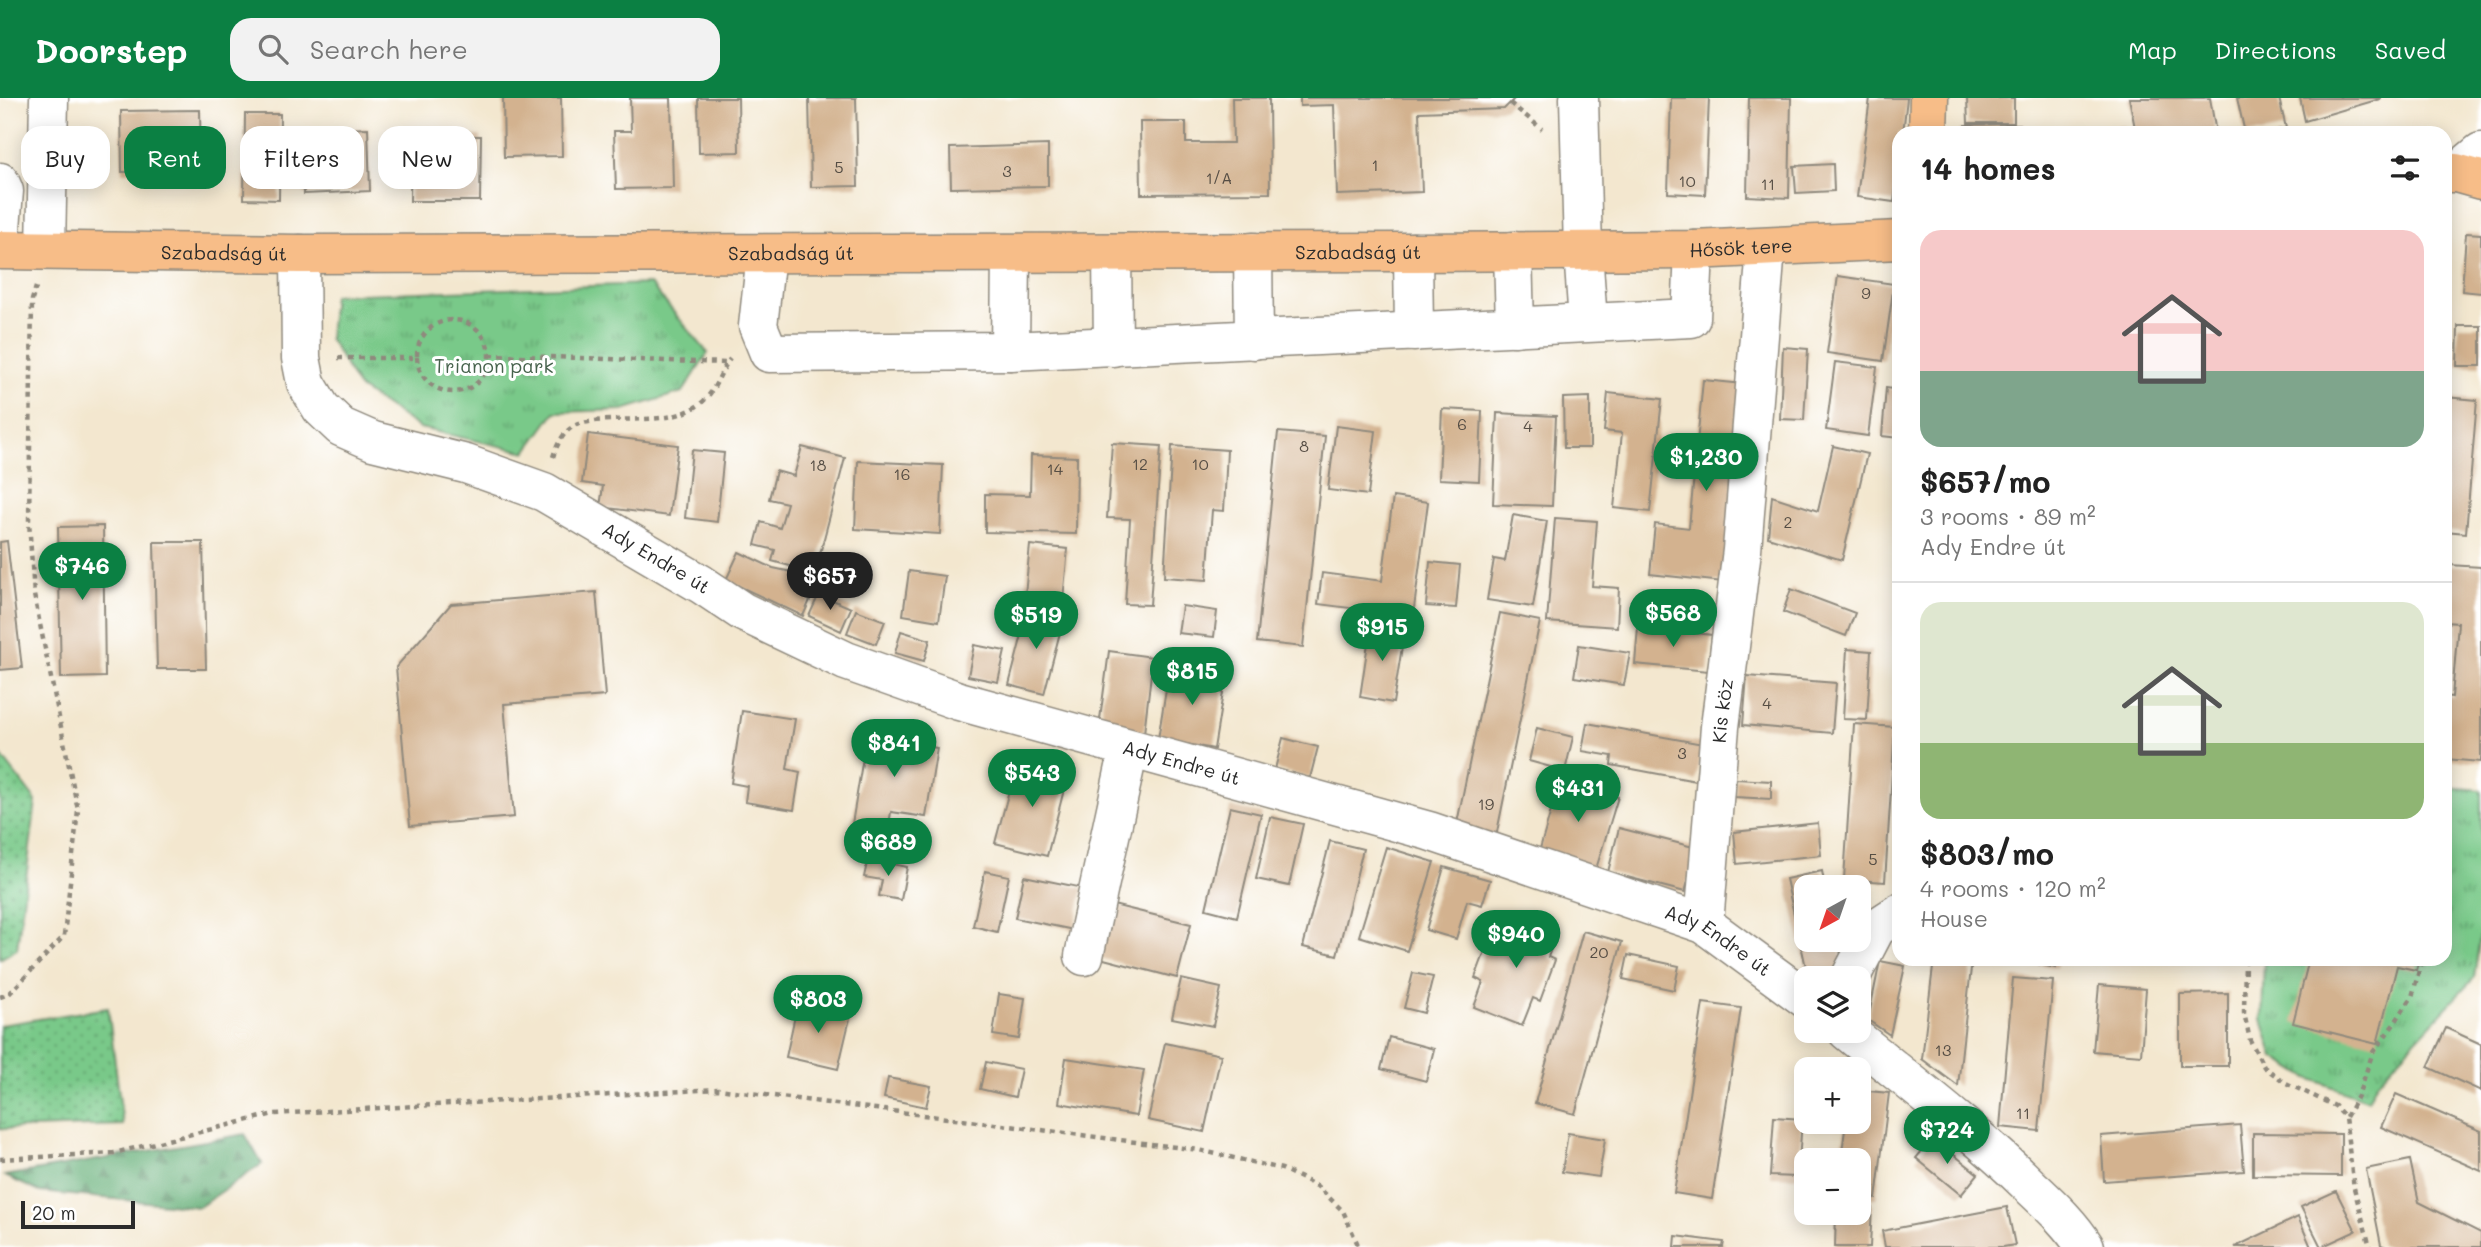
<!DOCTYPE html>
<html lang="en">
<head>
<meta charset="utf-8">
<style>
	body { margin:0; font-family:Mali,sans-serif; background:#f2f2f2; color:#222; height:100vh; display:flex; flex-direction:column; font-size:26px; white-space:nowrap }
	* { box-sizing:border-box; margin:0 }
	p { font-size:23px; color:#767676 }
	.icon { flex:none; width:38px; height:38px; fill:none; stroke:currentColor; stroke-width:2; stroke-linecap:round; stroke-linejoin:round }
	.map { position:relative; flex:1; overflow:hidden }
	.details { position:absolute; left:1892px; top:28px; width:560px; height:840px; display:flex; flex-direction:column; background:#fff; border-radius:21px; box-shadow:0 4px 18px #0003 }
	.details>* { flex:none }
	.top-card { position:absolute; left:21px; top:28px; width:665px; height:63px; display:flex; gap:14px }
	.needle { width:46px; rotate:220deg }
	.controls { position:absolute; left:1794px; top:777px; display:grid; gap:14px }
	.controls a { display:grid; place-items:center; width:77px; height:77px; border-radius:14px; background:#fff; box-shadow:0 4px 18px #0003; font-size:35px }
	.scale { position:absolute; left:21px; bottom:18px; width:114px; box-sizing:border-box; padding-left:7px; border:4px solid #2b2b2b; border-top:0; font-size:19px; line-height:24px; white-space:nowrap; color:#2b2b2b; -webkit-text-stroke:5px #fff; paint-order:stroke }
	.price { position:absolute; translate:-50% -60px; padding:0 16px; border-radius:24px; background:#0b8043; color:#fff; font-size:23px; line-height:46px; filter:drop-shadow(0 2px 4px #0008) }
	.price::after { content:''; position:absolute; left:50%; top:42px; width:21px; height:16px; margin-left:-10px; background:inherit; clip-path:polygon(0 0,100% 0,50% 100%) }
	.price.selected { background:#222; color:#fff }
	ul { padding:0; list-style:none }
	li { display:grid; align-content:center; gap:14px; height:371px; padding:0 28px }
	li+li { border-top:2px solid #e0e0e0 }
	li span { display:grid; place-items:center; height:217px; border-radius:21px; color:#555 }
	li>.icon { margin-inline-start:auto }
	span .icon { width:126px; height:126px; fill:#fffc; stroke-width:1 }
	li b { font-size:30px }
	h2 { display:flex; justify-content:space-between; align-items:center; height:84px; padding:0 28px; font-size:30px }
	.pill { padding:0 24px; border-radius:21px; background:#fff; box-shadow:0 4px 18px #0003; font-size:24px; line-height:63px }
	.pill.selected { background:#0b8043; color:#fff }
	header { display:flex; align-items:center; gap:42px; box-sizing:border-box; height:98px; padding:0 35px; background:#0b8043; color:#fff }
	header strong { font-size:33px }
	nav { display:flex; gap:38px; margin-inline-start:auto; font-size:24px }
	.search { width:490px; height:63px; background:#f2f2f2; display:flex; align-items:center; gap:18px; box-sizing:border-box; padding:0 24px; border-radius:21px; color:#767676; font-size:26px }
	.map>svg:first-child { display:block }
</style>
</head>
<body>
<header>
<strong>Doorstep</strong>
<div class="search"><svg class="icon" aria-label="search" viewBox="0 0 24 24"><circle cx="10" cy="10" r="6"/><path d="M15 15l6 6"/></svg>Search here</div>
<nav><a>Map</a><a>Directions</a><a>Saved</a></nav>
</header>
<div class="map">
<svg width="2481" height="1149" viewBox="0 0 2481 1149">
	<defs>
		<pattern id="grass-dots" width="8" height="8" patternUnits="userSpaceOnUse" patternTransform="scale(1.75)"><rect width="8" height="8" fill="#79c989"/><path d="M2 2h.1M6 6h.1" fill="none" stroke="#63a370" stroke-width="1.8" stroke-linecap="round"/></pattern>
		<pattern id="forest-firs" width="22" height="20" patternUnits="userSpaceOnUse" patternTransform="scale(1.75)"><rect width="22" height="20" fill="#62ad75"/><path d="M5 1l3.5 6h-7zM16 11l3.5 6h-7z" fill="#518d60"/></pattern>
		<pattern id="park-tufts" width="24" height="20" patternUnits="userSpaceOnUse" patternTransform="scale(1.75)"><rect width="24" height="20" fill="#79c989"/><path d="M3 7l-1-3M5 7V3M7 7l1-3M15 17l-1-3M17 17v-4M19 17l1-3" fill="none" stroke="#63a370"/></pattern>
	</defs>
	<rect width="100%" height="100%" fill="#fff"/>
	<filter id="ink" filterUnits="userSpaceOnUse"><feTurbulence type="fractalNoise" baseFrequency=".0143" numOctaves="2"/><feDisplacementMap in="SourceGraphic" scale="14" xChannelSelector="R" yChannelSelector="G"/><feConvolveMatrix kernelMatrix="1 2 1 2 8 2 1 2 1" color-interpolation-filters="sRGB"/></filter>
	<filter id="wash" filterUnits="userSpaceOnUse"><feTurbulence type="fractalNoise" baseFrequency=".00686" numOctaves="4" result="noise"/><feDisplacementMap in="SourceGraphic" scale="28" xChannelSelector="R" yChannelSelector="G"/><feGaussianBlur stdDeviation="1.57" result="paint"/><feColorMatrix in="noise" values="0 0 0 0 0 0 0 0 0 0 0 0 0 0 0 0 0 1.4 0 .05"/><feComposite in="paint" operator="in"/></filter>
	<g filter="url(#wash)">
		<rect width="100%" height="100%" fill="#f3e7cf"/>
		<path fill="url(#grass-dots)" stroke="#527a5a" stroke-width="2" d="M 0,656 L 36,703 L 17,851 L 0,861 Z
			M 108,910 L 123,1027 L 0,1031 L 0,927 Z"/>
		<path fill="url(#forest-firs)" stroke="#466c50" stroke-width="2" d="M 245,1036 L 262,1066 L 199,1109 L 40,1094 L 5,1078 Z"/>
		<path fill="url(#park-tufts)" stroke="#527a5a" stroke-width="2" d="M 650,186 L 708,255 L 683,294 L 623,312 L 555,314 L 526,354 L 420,330 L 358,289 L 329,240 L 333,197 Z
			M 2445,689 L 2481,692 L 2481,831 L 2474,880 L 2377,984 L 2368,1002 L 2306,979 L 2274,959 L 2262,922 L 2264,861 L 2445,861 Z"/>
		<g id="blocks">
			<path fill="#d3b28f" d="M 503,0 L 561,0 L 562,58 L 504,59 Z
				M 630,0 L 671,0 L 673,90 L 616,91 L 614,33 L 631,33 Z
				M 698,0 L 738,0 L 739,54 L 699,55 Z
				M 809,0 L 856,0 L 858,88 L 811,89 Z
				M 1232,0 L 1269,0 L 1270,95 L 1141,96 L 1140,24 L 1186,24 L 1186,45 L 1233,45 Z
				M 1300,0 L 1515,0 L 1504,11 L 1419,14 L 1422,94 L 1337,97 L 1334,7 L 1300,8 Z
				M 1671,0 L 1709,0 L 1705,97 L 1668,95 Z
				M 1749,0 L 1791,0 L 1789,100 L 1747,98 Z
				M 1870,0 L 1907,0 L 1903,35 L 1899,35 L 1899,66 L 1894,104 L 1857,99 Z
				M 1967,0 L 2014,0 L 2014,25 L 1968,25 Z
				M 2129,0 L 2210,0 L 2216,35 L 2136,35 Z
				M 2237,0 L 2279,0 L 2286,30 L 2263,35 L 2245,35 Z
				M 2300,0 L 2380,0 L 2380,1 L 2305,23 Z
				M 200,12 L 201,73 L 122,74 L 121,13 Z
				M 245,16 L 280,16 L 279,102 L 244,101 Z
				M 2020,26 L 2022,35 L 1966,35 L 1965,27 Z
				M 2123,28 L 2124,35 L 2085,35 L 2085,33 Z
				M 368,30 L 370,93 L 304,96 L 302,33 Z
				M 411,37 L 481,38 L 480,103 L 410,103 Z
				M 1048,47 L 1048,88 L 951,90 L 950,50 Z
				M 1833,66 L 1834,93 L 1796,95 L 1794,68 Z
				M 2466,135 L 2481,136 L 2481,195 L 2462,193 Z
				M 1838,178 L 1894,186 L 1883,263 L 1827,255 Z
				M 2458,228 L 2481,228 L 2481,268 L 2457,268 Z
				M 1783,249 L 1808,251 L 1804,322 L 1780,321 Z
				M 1835,264 L 1877,269 L 1868,338 L 1826,332 Z
				M 1703,282 L 1743,286 L 1723,484 L 1650,476 L 1655,426 L 1689,430 Z
				M 1886,290 L 1899,292 L 1899,340 L 1882,338 Z
				M 1608,295 L 1662,301 L 1650,414 L 1614,410 L 1622,335 L 1604,333 Z
				M 1590,299 L 1590,350 L 1564,350 L 1563,300 Z
				M 2445,299 L 2477,302 L 2466,435 L 2445,433 Z
				M 1442,311 L 1482,313 L 1479,383 L 1439,381 Z
				M 1497,315 L 1556,318 L 1552,408 L 1493,406 Z
				M 1336,328 L 1376,333 L 1368,397 L 1328,392 Z
				M 1278,334 L 1325,338 L 1303,549 L 1257,544 Z
				M 588,336 L 678,347 L 669,418 L 600,409 L 603,388 L 582,385 Z
				M 1112,345 L 1161,348 L 1150,507 L 1125,506 L 1130,421 L 1107,420 Z
				M 1172,348 L 1227,352 L 1224,413 L 1212,412 L 1207,482 L 1164,479 Z
				M 1833,348 L 1867,356 L 1842,462 L 1768,439 L 1772,398 L 1818,413 Z
				M 802,349 L 845,360 L 815,475 L 772,463 L 775,452 L 755,447 L 761,424 L 780,430 L 787,405 L 769,401 L 776,373 L 794,378 Z
				M 692,352 L 724,355 L 717,424 L 685,420 Z
				M 1031,357 L 1077,359 L 1076,436 L 985,434 L 985,396 L 1030,397 Z
				M 858,363 L 943,367 L 940,436 L 855,431 Z
				M 1393,399 L 1428,404 L 1413,518 L 1318,506 L 1322,475 L 1382,483 Z
				M 1513,417 L 1547,423 L 1533,509 L 1487,502 L 1494,461 L 1505,463 Z
				M 1555,420 L 1597,423 L 1592,488 L 1619,490 L 1617,529 L 1547,524 Z
				M 103,428 L 105,579 L 61,580 L 58,429 Z
				M 7,443 L 22,570 L 0,572 L 0,444 Z
				M 154,444 L 203,444 L 206,571 L 157,571 Z
				M 1030,447 L 1068,451 L 1063,501 L 1025,497 Z
				M 739,454 L 773,470 L 820,480 L 803,518 L 726,482 Z
				M 1430,464 L 1460,467 L 1456,510 L 1426,508 Z
				M 2449,467 L 2481,469 L 2481,664 L 2445,661 L 2445,598 L 2452,599 L 2458,525 L 2445,524 Z
				M 909,473 L 945,478 L 939,523 L 903,517 Z
				M 1791,491 L 1855,515 L 1846,538 L 1783,514 Z
				M 596,494 L 605,598 L 504,606 L 514,719 L 410,728 L 396,569 L 451,506 Z
				M 819,496 L 851,510 L 841,533 L 809,518 Z
				M 1182,508 L 1217,513 L 1214,539 L 1178,535 Z
				M 1029,510 L 1064,519 L 1044,596 L 1009,587 Z
				M 856,512 L 885,523 L 876,546 L 847,535 Z
				M 1500,515 L 1540,523 L 1496,739 L 1456,730 Z
				M 1371,525 L 1405,530 L 1393,605 L 1360,599 Z
				M 1638,529 L 1712,537 L 1708,573 L 1635,566 Z
				M 901,533 L 930,542 L 924,563 L 895,555 Z
				M 974,547 L 1005,553 L 998,584 L 968,578 Z
				M 1579,547 L 1630,555 L 1624,587 L 1574,579 Z
				M 1847,551 L 1871,553 L 1867,622 L 1843,621 Z
				M 1109,553 L 1153,559 L 1144,635 L 1099,629 Z
				M 1170,567 L 1226,576 L 1214,651 L 1158,641 Z
				M 1747,578 L 1836,585 L 1832,635 L 1743,627 Z
				M 742,613 L 795,621 L 787,671 L 800,674 L 794,712 L 745,704 L 747,688 L 731,685 Z
				M 1587,625 L 1703,646 L 1696,683 L 1611,667 L 1612,658 L 1582,653 Z
				M 1854,626 L 1895,629 L 1885,784 L 1844,781 Z
				M 889,630 L 922,635 L 920,647 L 937,650 L 926,719 L 891,714 L 888,732 L 852,726 L 866,641 L 886,644 Z
				M 1537,630 L 1573,639 L 1565,673 L 1529,663 Z
				M 1283,640 L 1318,649 L 1310,680 L 1275,671 Z
				M 1017,663 L 1068,676 L 1047,758 L 995,745 Z
				M 1736,681 L 1771,683 L 1771,701 L 1735,699 Z
				M 1560,682 L 1618,699 L 1596,771 L 1539,754 Z
				M 1230,709 L 1261,716 L 1237,819 L 1206,811 Z
				M 1270,719 L 1303,726 L 1289,788 L 1256,781 Z
				M 1818,725 L 1821,757 L 1737,766 L 1734,734 Z
				M 1619,730 L 1697,750 L 1685,794 L 1608,774 Z
				M 1330,743 L 1363,751 L 1337,857 L 1303,849 Z
				M 1386,749 L 1434,764 L 1407,853 L 1359,838 Z
				M 868,761 L 907,769 L 901,802 L 879,798 L 882,782 L 864,779 Z
				M 1444,769 L 1490,782 L 1482,807 L 1467,803 L 1456,841 L 1426,832 Z
				M 985,773 L 1009,778 L 997,834 L 973,828 Z
				M 1822,773 L 1825,789 L 1806,789 L 1806,842 L 1838,842 L 1844,870 L 1808,878 L 1786,781 Z
				M 1024,778 L 1083,790 L 1074,832 L 1015,820 Z
				M 1109,806 L 1191,826 L 1177,880 L 1096,859 Z
				M 1510,816 L 1557,835 L 1548,859 L 1555,862 L 1540,903 L 1533,900 L 1522,928 L 1474,909 L 1483,884 L 1475,880 L 1486,851 L 1495,854 Z
				M 1583,833 L 1622,844 L 1575,1016 L 1535,1005 Z
				M 1628,857 L 1679,868 L 1674,892 L 1623,881 Z
				M 1934,861 L 1972,861 L 1958,988 L 1922,961 Z
				M 2015,861 L 2058,861 L 2056,870 Z
				M 2309,861 L 2419,861 L 2416,872 L 2397,868 L 2377,946 L 2293,925 Z
				M 1880,863 L 1905,868 L 1890,937 L 1868,922 Z
				M 1413,875 L 1433,879 L 1424,915 L 1404,910 Z
				M 2013,880 L 2053,883 L 2039,1033 L 2000,1029 Z
				M 1181,881 L 1221,890 L 1213,928 L 1172,920 Z
				M 2099,887 L 2146,891 L 2141,957 L 2093,953 Z
				M 2228,895 L 2228,968 L 2180,968 L 2180,896 Z
				M 999,896 L 1025,900 L 1019,941 L 993,937 Z
				M 798,904 L 851,916 L 838,971 L 786,959 Z
				M 1703,905 L 1741,910 L 1712,1101 L 1674,1095 Z
				M 2446,930 L 2481,946 L 2481,993 L 2428,969 Z
				M 1389,939 L 1434,951 L 1426,983 L 1381,971 Z
				M 1165,945 L 1221,957 L 1204,1034 L 1148,1022 Z
				M 1066,960 L 1144,972 L 1136,1018 L 1059,1005 Z
				M 986,964 L 1021,971 L 1015,999 L 980,991 Z
				M 888,980 L 931,988 L 926,1009 L 884,1000 Z
				M 1858,992 L 1889,995 L 1876,1101 L 1858,1099 L 1858,1062 L 1841,1062 L 1846,1024 L 1858,1024 Z
				M 2396,996 L 2481,1033 L 2481,1073 L 2381,1029 Z
				M 1774,1019 L 1802,1021 L 1798,1079 L 1770,1078 Z
				M 2240,1027 L 2244,1073 L 2104,1083 L 2101,1038 Z
				M 1568,1035 L 1605,1041 L 1599,1079 L 1562,1074 Z
				M 2253,1035 L 2341,1036 L 2341,1078 L 2253,1077 Z
				M 1933,1040 L 1978,1076 L 1961,1097 L 1916,1060 Z
				M 2410,1062 L 2419,1104 L 2481,1135 L 2481,1149 L 2386,1149 L 2381,1147 L 2366,1071 Z
				M 2336,1093 L 2356,1133 L 2321,1149 L 2301,1109 Z
				M 1858,1107 L 1872,1107 L 1870,1149 L 1835,1149 L 1836,1115 L 1858,1115 Z
				M 2007,1109 L 2015,1147 L 2003,1149 L 1885,1149 L 1882,1133 Z
				M 2298,1119 L 2311,1149 L 2235,1149 Z
				M 1676,1138 L 1724,1144 L 1723,1149 L 1675,1149 Z"/>
		</g>
	</g>
	<g filter="url(#ink)">
		<use href="#blocks" fill-opacity="0" stroke="#8f897d" stroke-width="2"/>
		<g fill="none" stroke-linecap="round" stroke-linejoin="round">
			<defs>
				<g id="minor">
					<path d="M 1579,0 L 1583,153 L 1588,224"/>
					<path d="M 2456,75 L 2481,54"/>
					<path d="M 0,84 L 4,93 L 0,142"/>
					<path d="M 46,151 L 49,0"/>
					<path d="M 1513,153 L 1515,229"/>
					<path d="M 1253,154 L 1254,242"/>
					<path d="M 1413,154 L 1414,234"/>
					<path d="M 1112,155 L 1113,249"/>
					<path id="s1" d="M 300,156 L 301,260 L 306,285 L 321,310 L 341,329 L 373,343 L 466,366 L 544,394 L 701,486 L 743,514 L 846,563 L 959,603 L 1429,733 L 1704,826 L 1806,901"/>
					<path d="M 766,156 L 758,228 L 769,255 L 1010,253 L 1691,220 L 1694,152"/>
					<path d="M 1010,253 L 1011,156"/>
					<path id="s2" d="M 1704,826 L 1720,629 L 1742,452 L 1766,150"/>
					<path d="M 1084,858 L 1129,651"/>
					<path d="M 1850,880 L 1876,830 L 1899,815"/>
					<path d="M 1847,933 C 1909,984 1974,1033 2031,1089 C 2050,1107 2071,1126 2085,1149"/>
				</g>
				<g id="major">
					<path d="M 1928,35 L 1929,0"/>
					<path d="M 2445,75 L 2456,75 L 2481,82"/>
					<path id="s3" d="M 0,152 L 300,156 L 1413,154 L 1694,152 L 1899,142"/>
				</g>
			</defs>
			<use href="#minor" stroke="#8f897d" stroke-width="41"/>
			<use href="#major" stroke="#8f897d" stroke-width="41"/>
			<path stroke="#8f897d" stroke-width="4.5" stroke-dasharray="5 5" stroke-linecap="butt" d="M 1510,5 L 1542,31
				M417 258a36 36 0 1 1 72 0a36 36 0 1 1-72 0Z
				M 490,257 L 727,265
				M 338,260 L 418,260
				M 553,359 C 557,346 565,330 579,326 C 615,316 669,330 700,306 C 715,295 719,275 730,261
				M 2245,861 L 2244,915 L 2250,942 L 2264,969 L 2286,985 L 2335,1008 L 2345,1019 L 2354,1090 L 2370,1149
				M 0,899 L 9,896 L 64,838 L 78,712 L 34,497 L 29,423 L 32,202 L 36,189
				M 2346,1019 L 2358,998 L 2373,954 L 2394,926 L 2412,899 L 2422,861
				M 0,1061 L 114,1055 L 274,1016 L 718,991 L 1199,1052 L 1282,1071 L 1317,1088 L 1343,1113 L 1359,1149"/>
			<use href="#minor" stroke="#fff" stroke-width="38"/>
			<use href="#major" stroke="#f7bd88" stroke-width="38"/>
		</g>
	</g>
	<g text-anchor="middle" stroke-width="6" stroke-linejoin="round" paint-order="stroke">
		<g font-size="16" fill="#554d44">
			<text x="1375" y="73">1</text>
			<text x="839" y="75">5</text>
			<text x="1007" y="79">3</text>
			<text x="1219" y="86">1/A</text>
			<text x="1687" y="89">10</text>
			<text x="1768" y="92">11</text>
			<text x="1866" y="201">9</text>
			<text x="1462" y="332">6</text>
			<text x="1528" y="334">4</text>
			<text x="1304" y="354">8</text>
			<text x="1140" y="372">12</text>
			<text x="1200" y="372">10</text>
			<text x="818" y="373">18</text>
			<text x="1055" y="377">14</text>
			<text x="902" y="382">16</text>
			<text x="1788" y="430">2</text>
			<text x="1767" y="611">4</text>
			<text x="1682" y="661">3</text>
			<text x="1486" y="712">19</text>
			<text x="1873" y="767">5</text>
			<text x="1599" y="860">20</text>
			<text x="1943" y="958">13</text>
			<text x="2023" y="1021">11</text>
		</g>
		<g font-size="19" fill="#2b2b2b" stroke="#fff">
			<text dy="7" stroke="none"><textPath href="#s3" startOffset="1741">Hősök tere</textPath></text>
			<text dy="7" stroke="none"><textPath href="#s3" startOffset="1358">Szabadság út</textPath></text>
			<text dy="7" stroke="none"><textPath href="#s3" startOffset="224">Szabadság út</textPath></text>
			<text dy="7" stroke="none"><textPath href="#s3" startOffset="791">Szabadság út</textPath></text>
			<text dy="7" stroke="none"><textPath href="#s1" startOffset="530">Ady Endre út</textPath></text>
			<text dy="7" stroke="none"><textPath href="#s2" startOffset="214">Kis köz</textPath></text>
			<text dy="7" stroke="none"><textPath href="#s1" startOffset="1097">Ady Endre út</textPath></text>
			<text dy="7" stroke="none"><textPath href="#s1" startOffset="1664">Ady Endre út</textPath></text>
		</g>
		<g font-size="19" fill="#46624c" stroke="#fff">
			<text x="494" y="275">Trianon park</text>
		</g>
	</g>
</svg>
<div class="controls">
<a><svg class="needle" viewBox="-14 -14 28 28"><path d="M0-13l5 13h-10z" fill="#e53935"/><path d="M0 13l5-13h-10z" fill="#767676"/></svg></a>
<a><svg class="icon" aria-label="layers" viewBox="0 0 24 24"><path d="M12 4l9 5-9 5-9-5zM3 14l9 5 9-5"/></svg></a>
<a>+</a>
<a>−</a>
</div>
<div class="scale">20 m</div>
<b class="price" style="left:1706px;top:395px">$1,230</b>
<b class="price" style="left:82px;top:504px">$746</b>
<b class="price selected" style="left:830px;top:514px">$657</b>
<b class="price" style="left:1673px;top:551px">$568</b>
<b class="price" style="left:1036px;top:553px">$519</b>
<b class="price" style="left:1382px;top:565px">$915</b>
<b class="price" style="left:1192px;top:609px">$815</b>
<b class="price" style="left:894px;top:681px">$841</b>
<b class="price" style="left:1032px;top:711px">$543</b>
<b class="price" style="left:1578px;top:726px">$431</b>
<b class="price" style="left:888px;top:780px">$689</b>
<b class="price" style="left:1516px;top:872px">$940</b>
<b class="price" style="left:818px;top:937px">$803</b>
<b class="price" style="left:1947px;top:1068px">$724</b>
<div class="top-card">
<a class="pill">Buy</a>
<a class="pill selected">Rent</a>
<a class="pill">Filters</a>
<a class="pill">New</a>
</div>
<section class="details">
<h2>14 homes<svg class="icon" aria-label="filters" viewBox="0 0 24 24"><path d="M4 7h16M4 17h16"/><circle cx="9" cy="7" r="2"/><circle cx="15" cy="17" r="2"/></svg></h2>
<ul>
<li><span style="background:linear-gradient(#f6c9c9 65%,#7fa58c 0)"><svg class="icon" aria-label="home" viewBox="0 0 24 24"><path d="M3 11l9-7 9 7M6 9v11h12V9"/></svg></span><div><b>$657/mo</b><p>3 rooms · 89 m²</p><p>Ady Endre út</p></div></li>
<li><span style="background:linear-gradient(#dfe7d0 65%,#8fb573 0)"><svg class="icon" aria-label="home" viewBox="0 0 24 24"><path d="M3 11l9-7 9 7M6 9v11h12V9"/></svg></span><div><b>$803/mo</b><p>4 rooms · 120 m²</p><p>House</p></div></li>
</ul>
</section>
</div>
</body>
</html>
